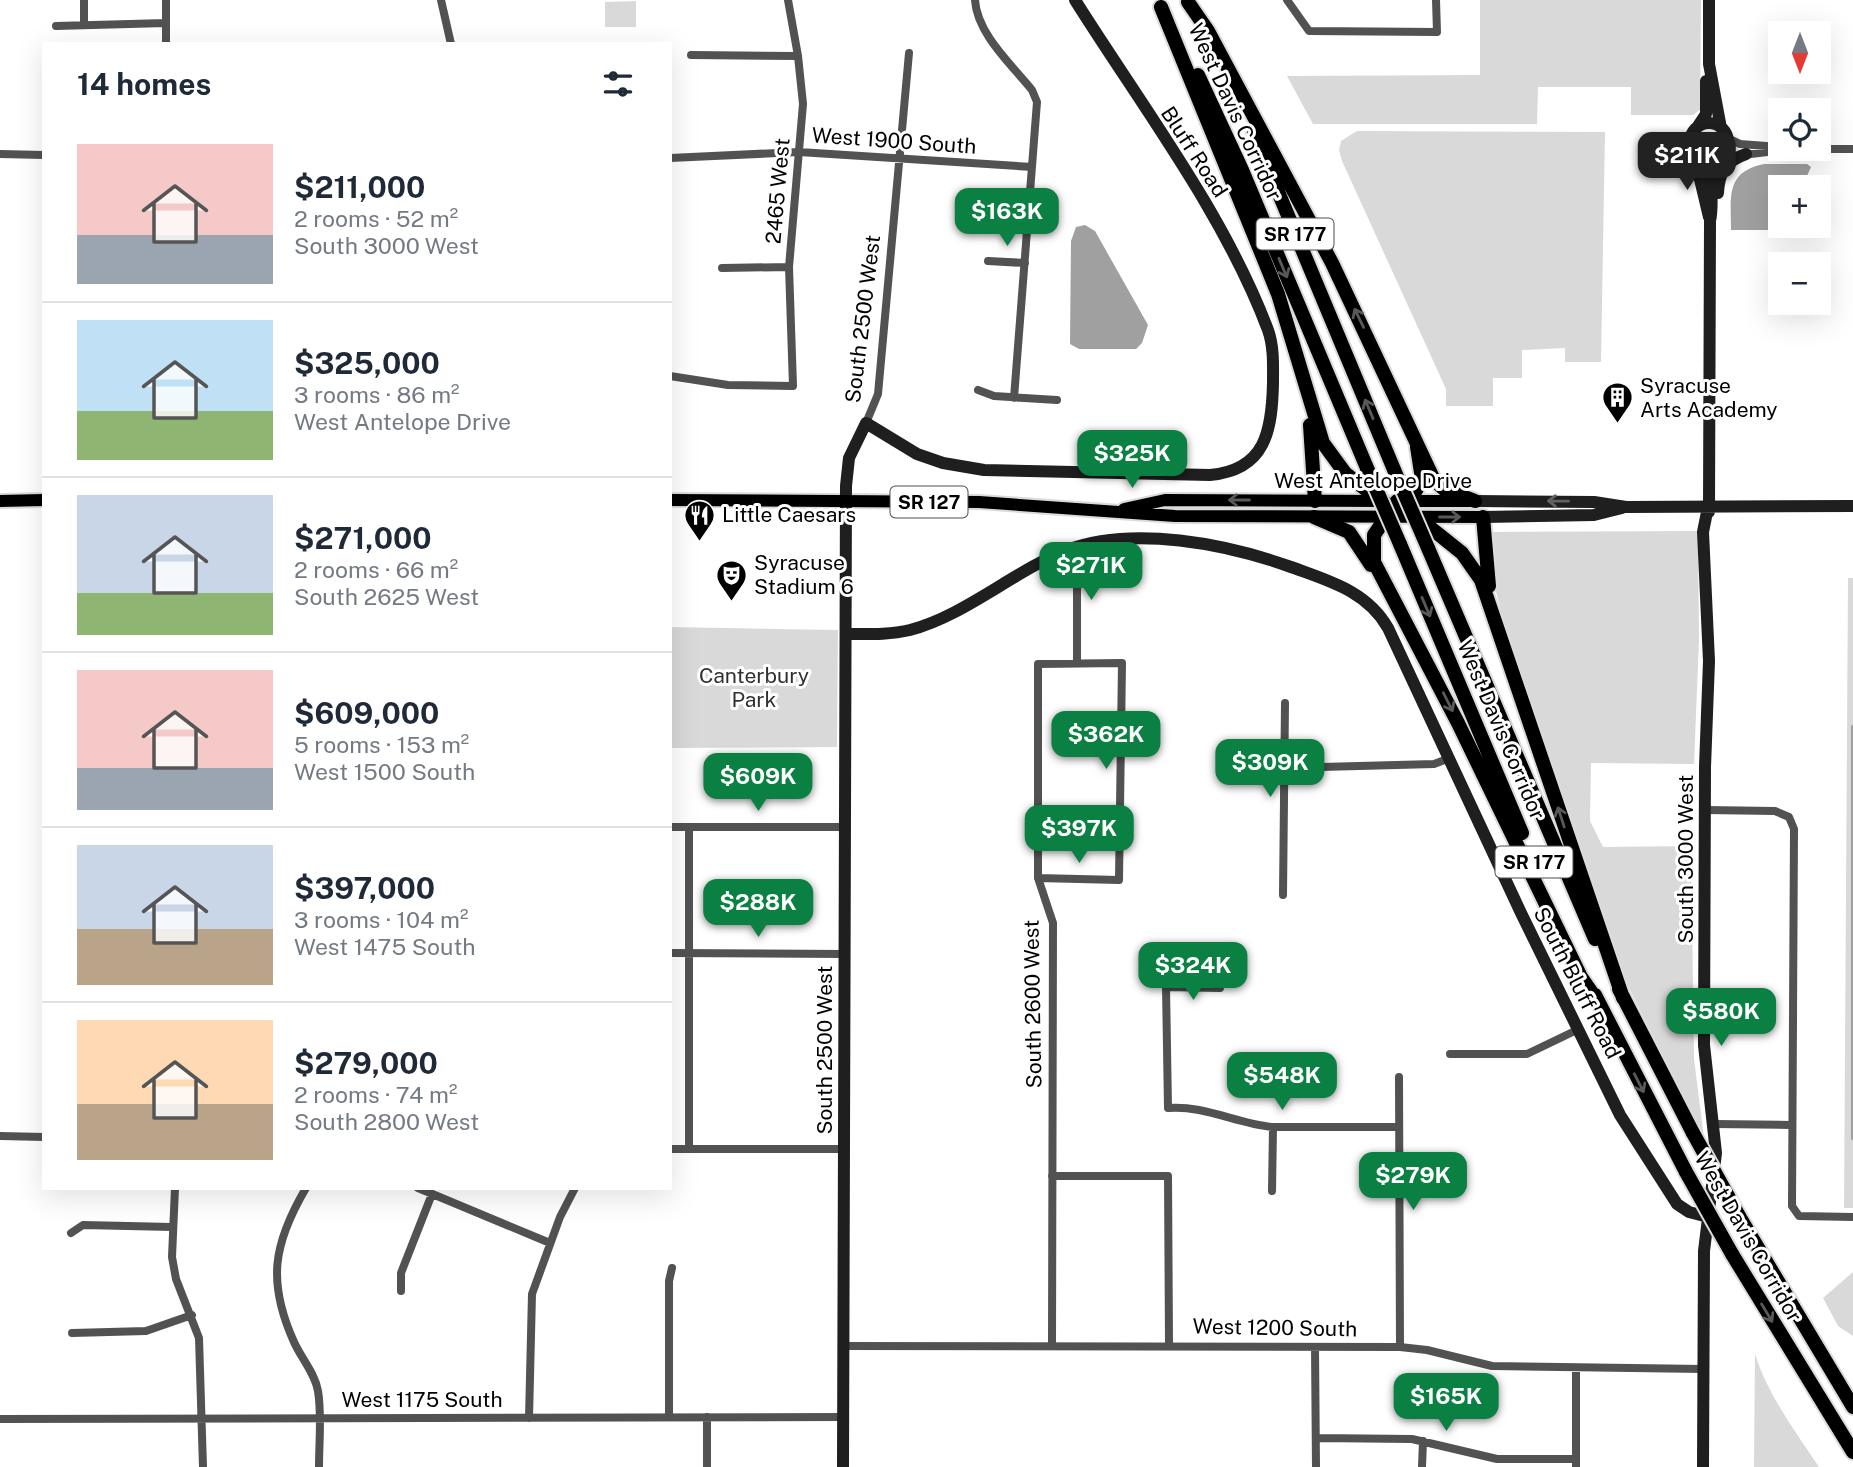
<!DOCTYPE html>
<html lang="en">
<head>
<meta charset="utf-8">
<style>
	body { margin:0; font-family:"Public Sans",sans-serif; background:#f6f6f7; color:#1f2937; height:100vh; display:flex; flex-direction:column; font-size:26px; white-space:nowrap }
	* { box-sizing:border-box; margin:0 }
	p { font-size:23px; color:#747a83 }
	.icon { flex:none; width:38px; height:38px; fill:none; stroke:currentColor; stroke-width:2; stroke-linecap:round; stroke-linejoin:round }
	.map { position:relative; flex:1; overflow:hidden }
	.sheet { position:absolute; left:42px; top:42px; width:630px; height:1148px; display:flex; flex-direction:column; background:#fff; border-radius:0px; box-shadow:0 7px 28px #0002 }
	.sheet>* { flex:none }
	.needle { width:46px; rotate:180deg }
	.fabs { position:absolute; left:1768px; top:21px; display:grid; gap:14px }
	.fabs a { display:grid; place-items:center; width:63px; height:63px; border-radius:0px; background:#fff; box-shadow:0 7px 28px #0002; font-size:35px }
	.price { position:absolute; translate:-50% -60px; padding:0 16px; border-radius:14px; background:#0b8043; color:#fff; font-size:23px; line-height:46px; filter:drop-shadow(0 2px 4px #0008) }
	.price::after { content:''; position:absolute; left:50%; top:42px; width:21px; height:16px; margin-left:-10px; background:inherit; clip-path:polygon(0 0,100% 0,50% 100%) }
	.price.on { background:#222; color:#fff }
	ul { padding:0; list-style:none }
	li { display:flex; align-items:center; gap:21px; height:175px; padding:0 35px }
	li+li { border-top:2px solid #e0e1e3 }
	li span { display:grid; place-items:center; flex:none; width:196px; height:140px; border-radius:0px; color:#555 }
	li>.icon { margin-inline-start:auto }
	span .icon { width:84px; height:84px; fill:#fffc; stroke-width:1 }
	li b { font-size:30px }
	h2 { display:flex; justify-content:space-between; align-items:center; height:84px; padding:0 35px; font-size:30px }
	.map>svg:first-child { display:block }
</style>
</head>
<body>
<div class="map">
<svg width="1853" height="1467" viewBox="0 0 1853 1467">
	<rect width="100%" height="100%" fill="#fff"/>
	<path fill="#d9d9d9" d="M 1480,0 L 1701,0 L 1700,110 L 1693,115 L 1631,115 L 1631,87 L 1538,87 L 1537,124 L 1313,124 L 1287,76 L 1480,75 Z
		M 636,1 L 636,27 L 605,27 L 605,2 Z
		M 1357,131 L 1605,132 L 1601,362 L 1565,362 L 1565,348 L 1522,350 L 1522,378 L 1493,378 L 1493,406 L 1446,406 L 1446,389 L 1342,161 L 1339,150 L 1341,141 Z
		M 1698,531 L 1699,640 L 1694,764 L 1591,763 L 1590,821 L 1603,847 L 1691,846 L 1694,1059 L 1704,1138 L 1621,972 L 1506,633 L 1490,567 L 1489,532 Z
		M 1848,578 L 1853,578 L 1853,1208 L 1844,1208 Z
		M 670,627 L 838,630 L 837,747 L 670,748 Z
		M 1853,1272 L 1853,1336 L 1838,1326 L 1823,1298 Z
		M 1755,1354 C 1768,1395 1795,1431 1819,1467 L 1754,1467 Z"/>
	<path fill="#a0a0a0" d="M 1764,164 L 1807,164 L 1811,167 L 1802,187 L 1780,187 L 1780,226 L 1796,226 L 1796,230 L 1731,230 C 1731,197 1725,172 1764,164 Z
		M 1085,225 L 1095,231 L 1148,325 L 1142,343 L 1136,349 L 1079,349 L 1070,344 L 1071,241 L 1076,227 Z"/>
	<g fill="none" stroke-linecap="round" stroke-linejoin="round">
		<path stroke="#a0a0a0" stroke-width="2" d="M 1852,1139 L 1852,726"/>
		<defs>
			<path id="primary" d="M 670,500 L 979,502 L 1175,516 L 1483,517
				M 0,501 L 44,500
				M 1404,501 L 1469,501
				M 1124,509 L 1165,500 L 1385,501"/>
			<path id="highway" d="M 1188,2 L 1208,31 L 1332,263 L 1434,480 L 1444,489 L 1475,501
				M 1161,7 L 1278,294 L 1323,443 L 1345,473 L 1383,503
				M 1198,75 L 1242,170 L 1367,468
				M 1254,134 L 1395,472
				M 1310,425 L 1315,501
				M 1405,511 L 1422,479 L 1417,447
				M 1314,517 L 1349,532 L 1371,565
				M 1483,517 L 1489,586
				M 1400,544 L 1522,833
				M 1428,548 L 1595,939
				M 1619,989 L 1693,1133
				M 1595,995 L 1686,1172
				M 1599,1003 L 1581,977 L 1458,723 L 1374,562 L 1374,535 L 1397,501 L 1462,553 L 1481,580 L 1623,998
				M 1739,1216 L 1853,1407
				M 1732,1254 L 1853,1452"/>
		</defs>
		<use href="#primary" stroke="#dbdbdb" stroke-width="16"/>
		<use href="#highway" stroke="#dbdbdb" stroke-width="18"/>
		<path stroke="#525252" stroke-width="8" d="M 84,0 L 84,25
			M 441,0 L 451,44
			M 975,0 C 977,34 1012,65 1032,90 L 1037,102 L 1014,398
			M 1287,0 L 1309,31 L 1437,32 L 1436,0
			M 56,26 L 166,23
			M 166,44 L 166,0
			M 691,55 L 798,56
			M 1727,138 L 1740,144 L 1780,147
			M 1790,149 L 1853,149
			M 0,154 L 44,155
			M 670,158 L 799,152 L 1032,167
			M 1718,158 L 1792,149
			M 988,261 L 1025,263
			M 722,268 L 789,267
			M 670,376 L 728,385 L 793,386 L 789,267 L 803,104 L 798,56 L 788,0
			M 978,390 L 994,396 L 1057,400
			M 866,423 L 878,394 L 909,53
			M 1067,550 L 1077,579 L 1077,663
			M 1284,768 L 1434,764 L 1450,758
			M 1705,810 L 1775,811 L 1789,817 L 1794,829 L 1792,1206 L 1799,1216 L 1853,1217
			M 670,827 L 845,827
			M 689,827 L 689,1149
			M 1038,878 L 1119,880 L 1122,663 L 1038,664 L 1038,878 L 1053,923 L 1052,1346
			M 1283,895 L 1285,703
			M 670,953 L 845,954
			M 1220,988 L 1166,987 L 1168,1108 C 1204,1105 1238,1124 1273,1127 L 1399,1127
			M 1450,1054 L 1527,1054 L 1579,1029
			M 1399,1077 L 1400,1347
			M 1714,1124 L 1790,1125
			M 0,1136 L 44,1137
			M 670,1149 L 844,1149
			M 1052,1176 L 1168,1176 L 1169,1344
			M 175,1188 L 172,1257 L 176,1279 L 199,1338 L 203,1467
			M 306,1188 C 273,1244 267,1282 294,1342 C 301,1358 315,1373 318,1391 C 322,1415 319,1442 319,1467
			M 418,1188 L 550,1243
			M 1272,1191 L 1273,1127
			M 71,1233 L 83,1225 L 172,1227
			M 401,1291 L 401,1273 L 432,1194
			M 72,1333 L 146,1331 L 192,1315
			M 843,1346 L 1400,1347 L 1427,1350 L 1492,1366 L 1703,1369
			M 1315,1347 L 1316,1467
			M 1576,1369 L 1576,1467
			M 669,1417 L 669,1281 L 672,1268
			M 529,1418 L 532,1294 L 560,1217 L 575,1188
			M 0,1419 L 843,1417
			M 1316,1438 L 1412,1439 L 1497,1459 L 1576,1459
			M 707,1467 L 707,1417
			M 1422,1467 L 1423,1441"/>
		<path stroke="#1f1f1f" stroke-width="12" d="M 1709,0 L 1709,64 L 1721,128
			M1690 142a19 19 0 1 1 38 0a19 19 0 1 1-38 0Z
			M 1698,126 L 1706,114 L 1706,81
			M 1694,154 L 1709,217
			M 1718,193 C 1719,172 1726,161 1746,154
			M 1475,501 L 1594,502 L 1626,507 L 1853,506
			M 1709,512 L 1710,221 C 1715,200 1706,175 1718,158
			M 1483,517 L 1594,515 L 1622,508
			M 846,634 C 867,634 889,635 910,630 C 964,616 1014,571 1067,550 C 1133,525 1227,544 1291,567 C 1329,581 1367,591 1388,628 L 1521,913 L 1620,1115 L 1677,1204 L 1689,1212 L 1708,1217
			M 843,1467 L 846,486 L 849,458 L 866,423 L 917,454 L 943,463 L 984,470 L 1210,475 C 1266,470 1272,430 1273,383 C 1273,365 1274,347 1268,330 C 1224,213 1141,105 1075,0
			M 1703,1467 L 1704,1251 L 1716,1153 L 1704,1045 L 1705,767 L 1709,661 L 1703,532 L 1708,507"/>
		<use href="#primary" stroke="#000" stroke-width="12"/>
		<use href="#highway" stroke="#000" stroke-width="14"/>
		<defs>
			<path id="highway-bridge" d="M 1367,468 L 1400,544
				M 1395,472 L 1428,548
				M 1693,1133 L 1739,1216
				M 1686,1172 L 1732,1254"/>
		</defs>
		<use href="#highway-bridge" stroke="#dbdbdb" stroke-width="18" stroke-linecap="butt"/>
		<use href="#highway-bridge" stroke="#000" stroke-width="14"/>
	</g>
	<defs><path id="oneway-shaft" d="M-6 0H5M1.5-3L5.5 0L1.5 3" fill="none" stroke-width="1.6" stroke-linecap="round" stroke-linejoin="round" transform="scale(1.75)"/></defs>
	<g stroke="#595959">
		<use href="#oneway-shaft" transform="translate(1283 268) rotate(67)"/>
		<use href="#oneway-shaft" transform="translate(1359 318) rotate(-116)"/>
		<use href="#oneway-shaft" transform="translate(1369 409) rotate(-113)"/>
		<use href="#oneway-shaft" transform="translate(1239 500) rotate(-180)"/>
		<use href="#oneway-shaft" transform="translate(1450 517)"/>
		<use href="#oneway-shaft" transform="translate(1426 607) rotate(67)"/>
		<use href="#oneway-shaft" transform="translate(1448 702) rotate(63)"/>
		<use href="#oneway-shaft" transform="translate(1561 817) rotate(-108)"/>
		<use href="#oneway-shaft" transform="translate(1639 1083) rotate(63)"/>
		<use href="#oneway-shaft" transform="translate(1767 1313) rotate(59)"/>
	</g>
	<use stroke="#626262" href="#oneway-shaft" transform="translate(1558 501) rotate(-179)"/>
	<defs>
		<symbol id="building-pin" viewBox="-11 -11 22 30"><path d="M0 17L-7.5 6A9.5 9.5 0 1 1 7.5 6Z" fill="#000" stroke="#fff"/><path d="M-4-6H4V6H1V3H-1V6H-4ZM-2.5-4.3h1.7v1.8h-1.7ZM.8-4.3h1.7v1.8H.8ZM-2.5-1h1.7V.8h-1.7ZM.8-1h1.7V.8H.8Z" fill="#fff"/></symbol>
		<symbol id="restaurant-pin" viewBox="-11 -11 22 30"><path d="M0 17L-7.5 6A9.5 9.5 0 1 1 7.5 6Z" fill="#000" stroke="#fff"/><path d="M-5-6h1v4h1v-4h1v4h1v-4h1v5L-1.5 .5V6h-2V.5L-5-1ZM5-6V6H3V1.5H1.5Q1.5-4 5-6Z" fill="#fff"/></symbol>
		<symbol id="theatre-pin" viewBox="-11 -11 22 30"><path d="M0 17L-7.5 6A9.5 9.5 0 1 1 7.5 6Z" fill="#000" stroke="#fff"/><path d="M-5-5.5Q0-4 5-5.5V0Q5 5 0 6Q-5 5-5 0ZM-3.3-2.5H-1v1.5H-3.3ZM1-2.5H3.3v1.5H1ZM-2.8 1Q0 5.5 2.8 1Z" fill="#fff"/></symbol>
	</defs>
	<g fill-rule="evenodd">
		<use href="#building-pin" x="1600" y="380" width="35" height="47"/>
		<use href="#restaurant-pin" x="682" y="498" width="35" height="47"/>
		<use href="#theatre-pin" x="714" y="558" width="35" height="47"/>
	</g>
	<g text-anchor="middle" stroke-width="6" stroke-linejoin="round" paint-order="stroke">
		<g fill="#fff" stroke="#4c4c4c" stroke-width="2">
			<rect x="1256.5" y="218.5" width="77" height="31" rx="5"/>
			<rect x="890.5" y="486.5" width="77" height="31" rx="5"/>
			<rect x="1495.5" y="846.5" width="77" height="31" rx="5"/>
		</g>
		<g font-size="19" font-weight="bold" fill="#000">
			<text x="1295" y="241">SR 177</text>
			<text x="929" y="509">SR 127</text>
			<text x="1534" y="869">SR 177</text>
		</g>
		<g font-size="21" fill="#000" stroke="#fff">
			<text transform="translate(1235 112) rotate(65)" y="7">West Davis Corridor</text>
			<text transform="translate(894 141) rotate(4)" y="7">West 1900 South</text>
			<text transform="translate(1194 152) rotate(57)" y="7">Bluff Road</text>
			<text transform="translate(778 191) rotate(-85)" y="7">2465 West</text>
			<text transform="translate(863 319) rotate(-83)" y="7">South 2500 West</text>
			<text x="1373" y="488">West Antelope Drive</text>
			<text transform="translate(1501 730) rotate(67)" y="7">West Davis Corridor</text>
			<text transform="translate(1686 859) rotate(-90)" y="7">South 3000 West</text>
			<text transform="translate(1577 983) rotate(63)" y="7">South Bluff Road</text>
			<text transform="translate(1033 1004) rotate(-91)" y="7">South 2600 West</text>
			<text transform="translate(825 1050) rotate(-90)" y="7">South 2500 West</text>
			<text transform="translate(1748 1237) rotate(60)" y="7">West Davis Corridor</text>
			<text transform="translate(1275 1328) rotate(1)" y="7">West 1200 South</text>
			<text x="422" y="1407">West 1175 South</text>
		</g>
		<g font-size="21" fill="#000" stroke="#fff" text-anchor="start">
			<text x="1640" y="393">Syracuse<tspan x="1640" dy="24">Arts Academy</tspan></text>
			<text x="722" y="522">Little Caesars</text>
			<text x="754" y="570">Syracuse<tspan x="754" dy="24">Stadium 6</tspan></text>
		</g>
		<g font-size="21" fill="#303030" stroke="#fff">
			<text x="754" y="683">Canterbury<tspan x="754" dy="24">Park</tspan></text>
		</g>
	</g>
</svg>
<div class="fabs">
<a><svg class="needle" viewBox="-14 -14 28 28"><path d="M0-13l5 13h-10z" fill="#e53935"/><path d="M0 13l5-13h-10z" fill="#747a83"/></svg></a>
<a><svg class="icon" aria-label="locate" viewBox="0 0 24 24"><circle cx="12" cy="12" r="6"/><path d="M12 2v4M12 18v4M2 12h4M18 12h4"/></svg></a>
<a>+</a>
<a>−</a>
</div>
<b class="price on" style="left:1687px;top:192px">$211K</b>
<b class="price" style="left:1007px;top:248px">$163K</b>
<b class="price" style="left:1132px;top:490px">$325K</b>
<b class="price" style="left:1091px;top:602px">$271K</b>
<b class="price" style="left:1106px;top:771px">$362K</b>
<b class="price" style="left:1270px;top:799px">$309K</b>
<b class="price" style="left:758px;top:813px">$609K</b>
<b class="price" style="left:1079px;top:865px">$397K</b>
<b class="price" style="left:758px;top:939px">$288K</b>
<b class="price" style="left:1193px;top:1002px">$324K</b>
<b class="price" style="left:1721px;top:1048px">$580K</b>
<b class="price" style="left:1282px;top:1112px">$548K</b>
<b class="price" style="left:1413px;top:1212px">$279K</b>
<b class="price" style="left:1446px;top:1433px">$165K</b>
<section class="sheet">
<h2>14 homes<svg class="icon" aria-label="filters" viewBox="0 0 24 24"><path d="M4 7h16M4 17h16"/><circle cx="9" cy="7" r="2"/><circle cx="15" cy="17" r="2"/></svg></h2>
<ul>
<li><span style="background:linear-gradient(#f6c9c9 65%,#9aa5b1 0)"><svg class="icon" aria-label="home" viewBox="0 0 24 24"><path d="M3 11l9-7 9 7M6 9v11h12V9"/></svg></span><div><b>$211,000</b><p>2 rooms · 52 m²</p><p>South 3000 West</p></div></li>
<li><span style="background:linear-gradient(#bfe0f5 65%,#8fb573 0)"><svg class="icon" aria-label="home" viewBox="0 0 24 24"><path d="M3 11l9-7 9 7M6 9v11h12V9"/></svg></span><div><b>$325,000</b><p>3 rooms · 86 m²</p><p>West Antelope Drive</p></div></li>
<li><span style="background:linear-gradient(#c9d6e8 70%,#8fb573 0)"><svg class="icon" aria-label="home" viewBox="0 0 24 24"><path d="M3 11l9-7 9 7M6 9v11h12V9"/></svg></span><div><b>$271,000</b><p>2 rooms · 66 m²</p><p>South 2625 West</p></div></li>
<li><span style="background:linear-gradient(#f6c9c9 70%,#9aa5b1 0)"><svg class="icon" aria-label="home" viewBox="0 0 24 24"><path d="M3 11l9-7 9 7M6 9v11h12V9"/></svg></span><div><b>$609,000</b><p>5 rooms · 153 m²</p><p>West 1500 South</p></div></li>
<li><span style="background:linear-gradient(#c9d6e8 60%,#b9a48a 0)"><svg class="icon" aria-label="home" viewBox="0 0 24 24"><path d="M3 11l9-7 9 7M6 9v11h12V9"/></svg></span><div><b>$397,000</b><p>3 rooms · 104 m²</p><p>West 1475 South</p></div></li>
<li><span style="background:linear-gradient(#ffd9b3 60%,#b9a48a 0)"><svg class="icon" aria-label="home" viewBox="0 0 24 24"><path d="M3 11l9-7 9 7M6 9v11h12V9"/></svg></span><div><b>$279,000</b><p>2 rooms · 74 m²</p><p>South 2800 West</p></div></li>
</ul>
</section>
</div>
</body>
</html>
